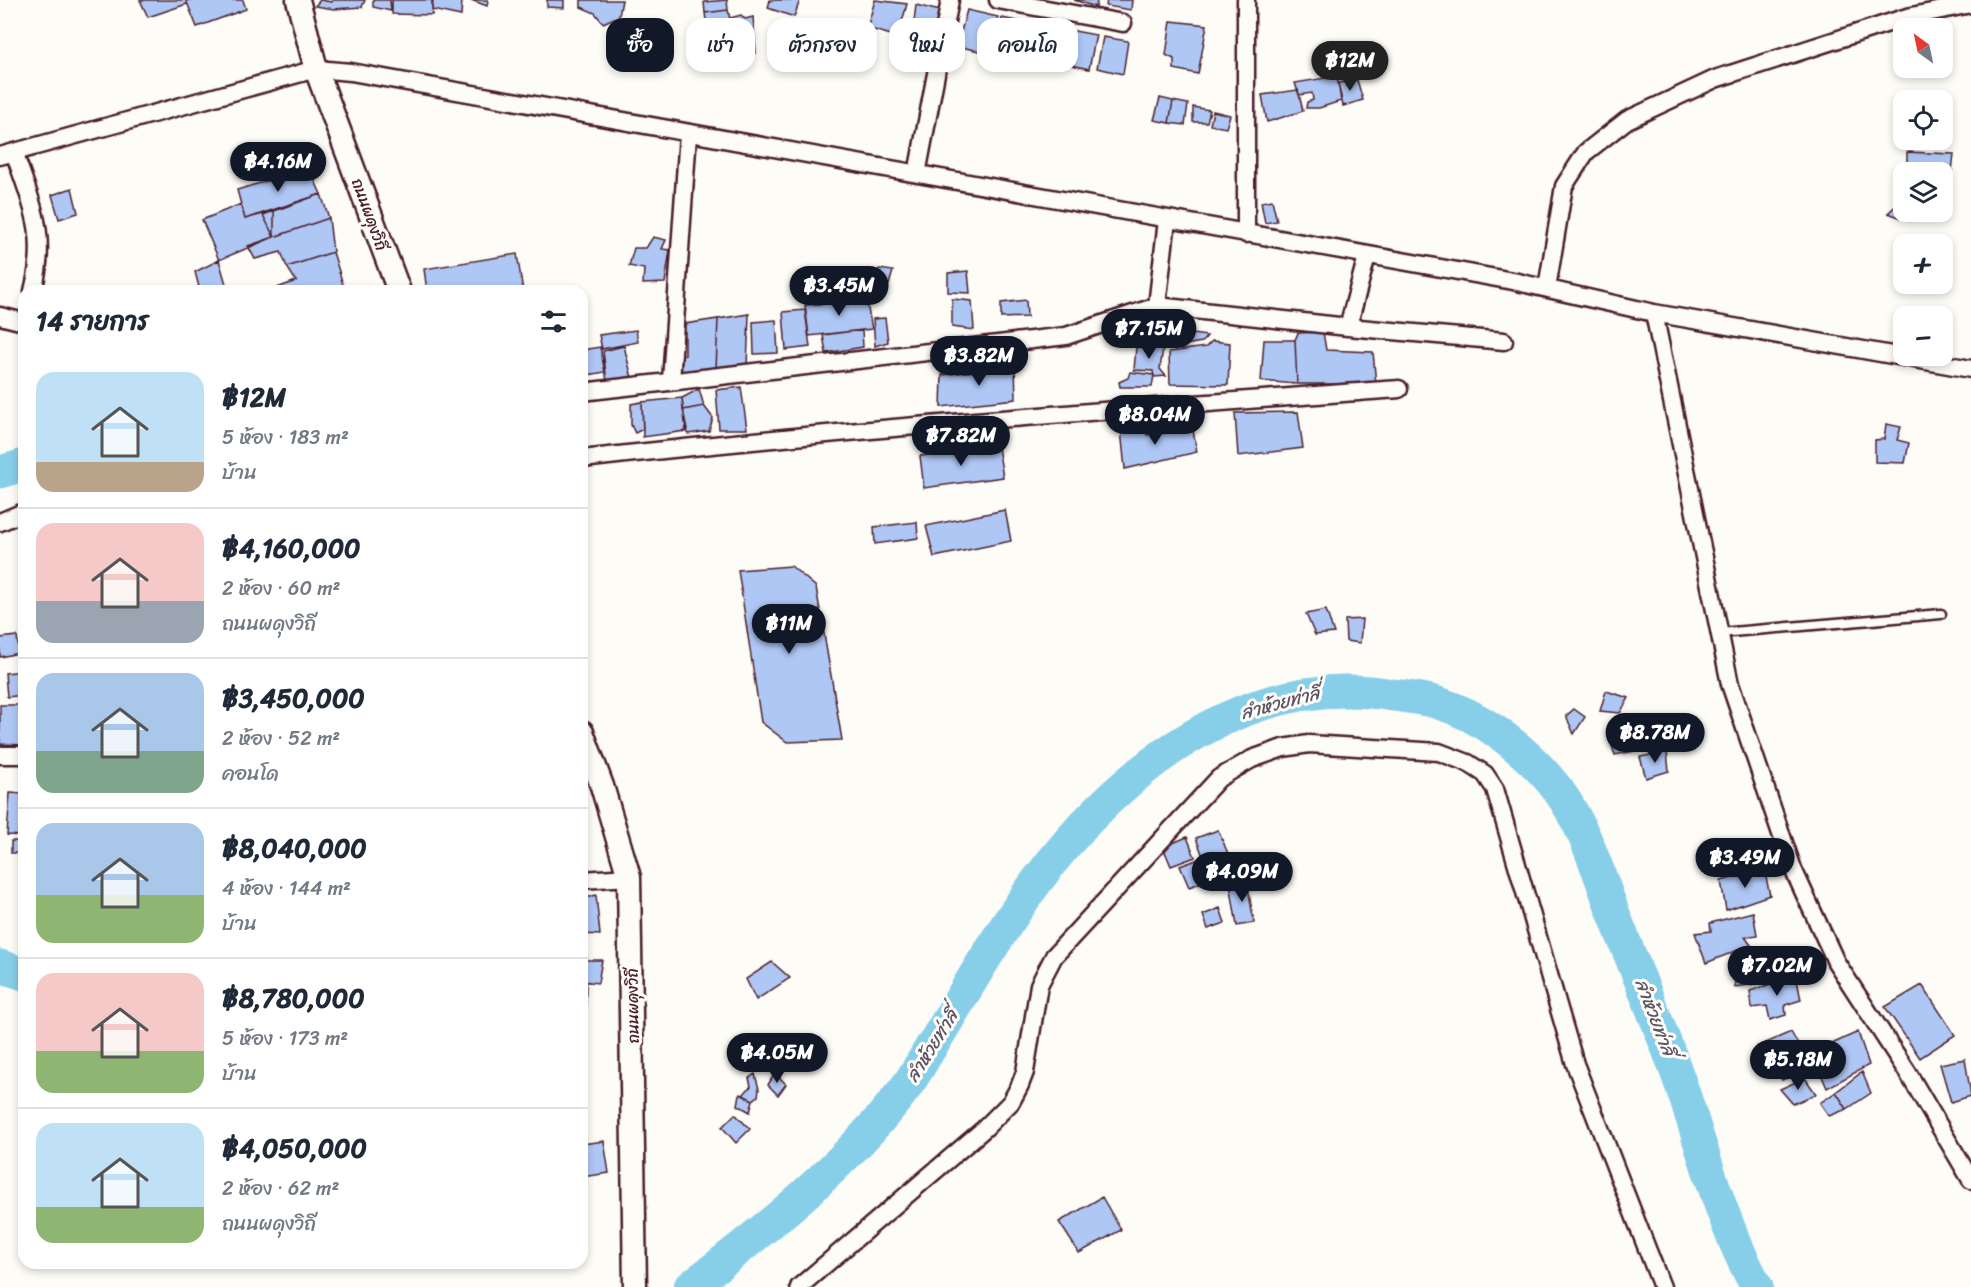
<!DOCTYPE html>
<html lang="th">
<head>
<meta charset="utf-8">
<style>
	body { margin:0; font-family:Sriracha,"Playpen Sans Thai",sans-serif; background:#f2f2f3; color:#1f2937; height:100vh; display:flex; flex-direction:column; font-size:22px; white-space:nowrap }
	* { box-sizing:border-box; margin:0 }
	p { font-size:20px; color:#747a83 }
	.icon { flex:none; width:33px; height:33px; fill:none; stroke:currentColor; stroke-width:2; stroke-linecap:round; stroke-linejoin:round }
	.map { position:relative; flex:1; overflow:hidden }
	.panel { position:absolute; left:18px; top:285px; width:570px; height:984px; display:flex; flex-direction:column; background:#fff; border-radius:18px; box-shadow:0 3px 9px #0003 }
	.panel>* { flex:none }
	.guide { position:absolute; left:606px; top:18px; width:570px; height:54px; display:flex; gap:12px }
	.needle { width:39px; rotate:327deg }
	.controls { position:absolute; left:1893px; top:18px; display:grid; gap:12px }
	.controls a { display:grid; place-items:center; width:60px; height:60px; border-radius:12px; background:#fff; box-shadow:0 3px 9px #0003; font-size:30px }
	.price { position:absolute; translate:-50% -51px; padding:0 14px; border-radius:21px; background:#111827; color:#fff; font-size:20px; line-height:39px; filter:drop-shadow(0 2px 3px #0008) }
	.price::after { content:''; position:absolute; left:50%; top:36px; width:18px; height:14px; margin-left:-9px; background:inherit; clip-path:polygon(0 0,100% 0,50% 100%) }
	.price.on { background:#222; color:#fff }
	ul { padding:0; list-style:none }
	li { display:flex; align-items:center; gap:18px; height:150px; padding:0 18px }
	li+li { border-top:2px solid #e0e1e3 }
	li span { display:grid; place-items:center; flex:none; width:168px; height:120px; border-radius:18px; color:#555 }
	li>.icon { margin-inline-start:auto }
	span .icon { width:72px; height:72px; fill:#fffc; stroke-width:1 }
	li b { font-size:26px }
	h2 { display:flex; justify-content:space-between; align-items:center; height:72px; padding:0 18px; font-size:26px }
	.chip { padding:0 21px; border-radius:18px; background:#fff; box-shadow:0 3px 9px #0003; font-size:21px; line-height:54px }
	.chip.on { background:#111827; color:#fff }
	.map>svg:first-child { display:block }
</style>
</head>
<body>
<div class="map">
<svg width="1971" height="1287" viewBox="0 0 1971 1287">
	<rect width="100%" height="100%" fill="#fdfcf7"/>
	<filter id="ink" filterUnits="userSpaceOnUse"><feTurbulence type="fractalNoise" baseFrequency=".0167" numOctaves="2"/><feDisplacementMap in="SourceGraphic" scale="12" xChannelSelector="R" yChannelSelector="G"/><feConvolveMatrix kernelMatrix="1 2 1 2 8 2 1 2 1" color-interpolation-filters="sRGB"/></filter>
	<g filter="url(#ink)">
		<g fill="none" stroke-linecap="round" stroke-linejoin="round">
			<path stroke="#87cee8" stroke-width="33" d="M 0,472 L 24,465
				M 0,966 L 24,974
				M 690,1287 C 767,1228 843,1168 903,1091 C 915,1076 924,1057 935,1041 C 960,1000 984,958 1011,918 C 1094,792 1230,667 1393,695 C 1407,697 1421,698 1435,702 C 1482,715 1529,752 1558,790 C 1586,828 1600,878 1617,922 C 1638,977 1663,1032 1682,1088 C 1705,1156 1722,1225 1757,1287"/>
		</g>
		<path fill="#afc7f5" stroke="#4a1f2b" stroke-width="1.5" d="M 140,0 L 186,0 L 187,4 L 148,17 Z
			M 186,0 L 243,0 L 246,9 L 197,27 Z
			M 320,0 L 332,2 L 332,0 L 365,0 L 362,7 L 334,9 L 315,6 Z
			M 373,0 L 390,0 L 391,11 L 373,7 Z
			M 392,0 L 432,0 L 432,15 L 392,14 Z
			M 433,0 L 462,0 L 461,16 L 432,10 Z
			M 471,0 L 488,0 L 487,6 Z
			M 547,0 L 564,0 L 564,8 L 547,7 Z
			M 581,0 L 622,0 L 619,16 L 603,23 L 595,13 L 581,7 Z
			M 727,0 L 728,10 L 705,13 L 704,2 Z
			M 770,0 L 800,0 L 794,17 L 768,8 Z
			M 875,0 L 907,4 L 898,37 L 867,28 Z
			M 1074,0 L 1097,0 L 1096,7 Z
			M 1107,0 L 1132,0 L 1131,10 L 1106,6 Z
			M 916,5 L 940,11 L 932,43 L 912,39 Z
			M 728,10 L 731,24 L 707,27 L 705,13 Z
			M 967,10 L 998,17 L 988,53 L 957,46 Z
			M 741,15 L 745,19 L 753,17 L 756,53 L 741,54 L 737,60 L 727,60 L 718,54 L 706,53 L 707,27 L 731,24 L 730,18 Z
			M 1002,18 L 1027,23 L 1022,58 L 994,54 Z
			M 1171,21 L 1207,25 L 1198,74 L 1174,69 L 1174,59 L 1166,55 Z
			M 1034,24 L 1062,30 L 1055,64 L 1028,58 Z
			M 1069,30 L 1096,35 L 1089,69 L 1063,63 Z
			M 1103,37 L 1128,41 L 1123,74 L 1097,68 Z
			M 1337,76 L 1341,101 L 1319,108 L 1306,108 L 1307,102 L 1313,100 L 1312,93 L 1299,95 L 1295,83 Z
			M 1357,80 L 1363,100 L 1343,106 L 1338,83 Z
			M 1298,90 L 1303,111 L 1267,122 L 1262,95 Z
			M 1160,98 L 1173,101 L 1169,123 L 1154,120 Z
			M 1173,101 L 1188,104 L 1185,125 L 1169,123 Z
			M 1193,107 L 1210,110 L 1207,122 L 1193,122 Z
			M 1213,111 L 1230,115 L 1226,128 L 1210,125 Z
			M 1907,152 L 1954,154 L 1947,213 L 1910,221 L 1888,213 L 1904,198 L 1904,212 L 1942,212 L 1942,172 L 1907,172 Z
			M 309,168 L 321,194 L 245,219 L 237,190 Z
			M 72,188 L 78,213 L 59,219 L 52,195 Z
			M 321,194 L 329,218 L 274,237 L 263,215 Z
			M 1272,200 L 1277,221 L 1265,223 L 1261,202 Z
			M 241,204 L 245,219 L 274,211 L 274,237 L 219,260 L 202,220 Z
			M 329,218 L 333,252 L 287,267 L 281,252 L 255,259 L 248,246 Z
			M 653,237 L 666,240 L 662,249 L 670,250 L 665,283 L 643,284 L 644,269 L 629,266 L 634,248 L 646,248 Z
			M 333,252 L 345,291 L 269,291 L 296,281 L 287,267 Z
			M 517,254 L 523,291 L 427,291 L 424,269 Z
			M 219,260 L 228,291 L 200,291 L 195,272 Z
			M 879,269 L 893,271 L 889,285 L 882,287 L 874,279 Z
			M 968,271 L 970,293 L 948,292 L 948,273 Z
			M 865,294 L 872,329 L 809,336 L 805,305 L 846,302 L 846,296 Z
			M 952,299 L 972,301 L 974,330 L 952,327 Z
			M 1026,300 L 1027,317 L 1001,318 L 1001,303 Z
			M 805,310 L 810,347 L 786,350 L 783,312 Z
			M 749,314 L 747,367 L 716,370 L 718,319 Z
			M 885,318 L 888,342 L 875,346 L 873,319 Z
			M 718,319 L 716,370 L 678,374 L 680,355 L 685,355 L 685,324 Z
			M 776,320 L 778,353 L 754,354 L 753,322 Z
			M 636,330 L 638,342 L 602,349 L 599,335 Z
			M 862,330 L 863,347 L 826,353 L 823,335 Z
			M 1178,332 L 1207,336 L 1202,342 L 1179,346 L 1173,343 L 1169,336 Z
			M 1323,332 L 1326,350 L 1373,352 L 1376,384 L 1297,384 L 1295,340 L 1298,333 Z
			M 1264,340 L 1295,340 L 1297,384 L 1261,381 Z
			M 1212,341 L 1230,343 L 1228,385 L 1170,384 L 1169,352 L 1206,347 Z
			M 624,346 L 632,378 L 607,382 L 603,351 Z
			M 1024,346 L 1024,362 L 999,365 L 1001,348 Z
			M 600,347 L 605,372 L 582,376 L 582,350 Z
			M 1136,347 L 1163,348 L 1160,369 L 1166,376 L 1154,377 L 1153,371 L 1134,370 Z
			M 985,351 L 986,365 L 968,367 L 966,372 L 948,374 L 949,368 L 963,365 L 961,353 Z
			M 1015,366 L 1016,399 L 941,407 L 942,375 Z
			M 1130,372 L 1154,375 L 1152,387 L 1120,387 L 1119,382 L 1128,378 Z
			M 741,387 L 747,429 L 719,429 L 716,390 Z
			M 699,389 L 704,406 L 683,410 L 682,398 Z
			M 682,398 L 686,431 L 643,437 L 642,402 Z
			M 588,400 L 586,428 L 582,430 L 582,401 Z
			M 642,402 L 643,429 L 635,433 L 631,425 L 631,404 Z
			M 704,406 L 713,418 L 709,431 L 688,434 L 683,410 Z
			M 1298,412 L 1303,448 L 1238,456 L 1235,413 Z
			M 1143,424 L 1147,435 L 1193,430 L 1197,452 L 1125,469 L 1121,430 Z
			M 1886,424 L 1901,427 L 1897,440 L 1909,443 L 1905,463 L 1875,462 L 1875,440 L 1884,439 Z
			M 998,447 L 1003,477 L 924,488 L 920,456 Z
			M 1005,510 L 1011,541 L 934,557 L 926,526 Z
			M 917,522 L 918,538 L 875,544 L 874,527 Z
			M 791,566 L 816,587 L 842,740 L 787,742 L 761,722 L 738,570 Z
			M 1326,610 L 1334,633 L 1315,635 L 1306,614 Z
			M 1362,619 L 1360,643 L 1346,641 L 1345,620 Z
			M 17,636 L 19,653 L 0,657 L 0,638 Z
			M 24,671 L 24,695 L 7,697 L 5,673 Z
			M 1606,691 L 1629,698 L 1620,713 L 1600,711 Z
			M 0,705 L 24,705 L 24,745 L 0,744 Z
			M 1574,709 L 1585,717 L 1574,734 L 1566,716 Z
			M 1635,728 L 1635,751 L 1615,755 L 1608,734 Z
			M 1667,752 L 1669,771 L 1646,778 L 1640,757 Z
			M 10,793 L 24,794 L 24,836 L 7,835 Z
			M 1218,830 L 1229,856 L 1206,864 L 1196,838 Z
			M 1187,837 L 1195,857 L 1171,866 L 1163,847 Z
			M 11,841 L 23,841 L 23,853 L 11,853 Z
			M 1202,858 L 1211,879 L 1189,887 L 1180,866 Z
			M 1764,869 L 1770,895 L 1726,910 L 1721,881 Z
			M 1247,881 L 1254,923 L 1237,926 L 1230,883 Z
			M 596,895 L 600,935 L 582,934 L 582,899 Z
			M 1220,908 L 1225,923 L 1208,929 L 1203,915 Z
			M 1753,912 L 1757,935 L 1745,937 L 1751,945 L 1706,963 L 1695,933 L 1711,931 L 1710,923 Z
			M 582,935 L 587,960 L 602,960 L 598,983 L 582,981 Z
			M 1776,951 L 1781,980 L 1735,987 L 1733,961 Z
			M 772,962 L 790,978 L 756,1000 L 746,979 Z
			M 1796,975 L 1801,1000 L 1785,1005 L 1786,1015 L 1770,1020 L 1767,1006 L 1752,1008 L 1750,991 Z
			M 582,982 L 586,982 L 585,1058 L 582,1058 Z
			M 1922,985 L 1955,1035 L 1920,1058 L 1885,1007 Z
			M 1791,1032 L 1811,1068 L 1782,1080 L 1761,1045 Z
			M 1858,1032 L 1869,1065 L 1827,1088 L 1812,1053 Z
			M 1965,1059 L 1971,1096 L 1951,1102 L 1940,1064 Z
			M 1862,1072 L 1871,1093 L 1847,1109 L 1836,1092 Z
			M 775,1073 L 786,1084 L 778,1095 L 768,1085 Z
			M 755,1074 L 759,1089 L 758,1096 L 753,1100 L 743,1095 L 751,1086 L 749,1078 Z
			M 1805,1078 L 1816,1094 L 1793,1104 L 1780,1089 Z
			M 1836,1092 L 1847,1109 L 1829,1116 L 1820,1103 Z
			M 740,1094 L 753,1100 L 750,1112 L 738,1105 Z
			M 735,1114 L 750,1129 L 736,1143 L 722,1127 Z
			M 604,1141 L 609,1173 L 582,1177 L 582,1144 Z
			M 1102,1197 L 1121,1230 L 1079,1253 L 1059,1222 Z"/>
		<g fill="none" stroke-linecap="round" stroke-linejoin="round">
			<defs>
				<path id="lane" d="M 1720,633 L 1941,614"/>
				<path id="street" d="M 998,0 L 1123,23
					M 14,152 C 32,205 48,234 33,291
					M 0,156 L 316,69 L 351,72 L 1513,281 L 1654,313 L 1971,369
					M 917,174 L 950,0
					M 1246,234 L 1246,0
					M 1367,256 L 1348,327 L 1504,341
					M 1547,288 L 1564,186 L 1586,152 L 1627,120 L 1715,79 L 1907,17 L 1971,4
					M 1157,306 L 1167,220
					M 1654,313 L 1730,684 L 1793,869 L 1836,962 L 1908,1073 L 1971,1180
					M 0,316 L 24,322
					M 671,381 L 688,134
					M 582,392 L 1066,336 L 1157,306 L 1348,327
					M 582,459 C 854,428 1126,409 1399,389
					M 0,522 L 24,512
					M 0,755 L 24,755
					M 582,880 L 629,877
					M 799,1287 L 984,1129 L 1011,1102 L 1020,1085 L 1025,1072 L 1039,985 L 1054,956 L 1219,778 L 1252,759 L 1283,748 L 1309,744 L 1439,752 L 1468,763 L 1485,774 L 1495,789 L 1575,1064 L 1662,1287"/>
				<path id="secondary" d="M 298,0 L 316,69 L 399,291
					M 582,732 L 602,786 L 629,877 L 635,1287"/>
			</defs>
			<use href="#lane" stroke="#4a1f2b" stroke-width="13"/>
			<use href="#street" stroke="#4a1f2b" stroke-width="21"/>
			<use href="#secondary" stroke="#4a1f2b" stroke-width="27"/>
			<use href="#lane" stroke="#fdfcf7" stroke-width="8"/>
			<use href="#street" stroke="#fdfcf7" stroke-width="16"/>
			<use href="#secondary" stroke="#fdfcf7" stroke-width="22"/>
		</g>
	</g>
	<g text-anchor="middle" stroke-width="6" stroke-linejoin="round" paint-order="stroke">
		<g font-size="16" fill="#4a1f2b" stroke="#fdfcf7">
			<text transform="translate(370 214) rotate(70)" y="6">ถนนผดุงวิถี</text>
			<text transform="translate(632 1006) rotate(-91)" y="6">ถนนผดุงวิถี</text>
		</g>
		<g font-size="18" font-style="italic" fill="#5c5464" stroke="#fdfcf7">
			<text transform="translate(1280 703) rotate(-15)" y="6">ลำห้วยท่าลี่</text>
			<text transform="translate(1655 1017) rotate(69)" y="6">ลำห้วยท่าลี่</text>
			<text transform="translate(932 1046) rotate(-58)" y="6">ลำห้วยท่าลี่</text>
		</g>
	</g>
</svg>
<div class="controls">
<a><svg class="needle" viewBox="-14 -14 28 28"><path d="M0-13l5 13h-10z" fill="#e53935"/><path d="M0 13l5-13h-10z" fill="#747a83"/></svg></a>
<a><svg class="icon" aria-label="locate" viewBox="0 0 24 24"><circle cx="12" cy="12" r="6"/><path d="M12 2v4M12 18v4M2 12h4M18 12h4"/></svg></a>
<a><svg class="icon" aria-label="layers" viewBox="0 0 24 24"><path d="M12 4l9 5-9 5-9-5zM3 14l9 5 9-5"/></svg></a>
<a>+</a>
<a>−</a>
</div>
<b class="price on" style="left:1350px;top:92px">฿12M</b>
<b class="price" style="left:278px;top:193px">฿4.16M</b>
<b class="price" style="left:839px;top:317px">฿3.45M</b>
<b class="price" style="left:1149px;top:360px">฿7.15M</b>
<b class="price" style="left:979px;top:387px">฿3.82M</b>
<b class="price" style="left:1155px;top:446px">฿8.04M</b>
<b class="price" style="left:961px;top:467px">฿7.82M</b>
<b class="price" style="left:789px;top:655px">฿11M</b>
<b class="price" style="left:1655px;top:764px">฿8.78M</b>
<b class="price" style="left:1745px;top:889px">฿3.49M</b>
<b class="price" style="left:1242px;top:903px">฿4.09M</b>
<b class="price" style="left:1777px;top:997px">฿7.02M</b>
<b class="price" style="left:777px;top:1084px">฿4.05M</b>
<b class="price" style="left:1798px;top:1091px">฿5.18M</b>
<div class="guide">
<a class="chip on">ซื้อ</a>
<a class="chip">เช่า</a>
<a class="chip">ตัวกรอง</a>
<a class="chip">ใหม่</a>
<a class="chip">คอนโด</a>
</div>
<section class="panel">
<h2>14 รายการ<svg class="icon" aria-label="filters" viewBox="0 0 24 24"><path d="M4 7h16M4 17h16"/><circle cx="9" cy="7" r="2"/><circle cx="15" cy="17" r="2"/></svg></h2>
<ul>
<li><span style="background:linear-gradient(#bfe0f5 75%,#b9a48a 0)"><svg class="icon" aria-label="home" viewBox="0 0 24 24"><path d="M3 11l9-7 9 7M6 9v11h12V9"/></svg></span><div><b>฿12M</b><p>5 ห้อง · 183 m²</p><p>บ้าน</p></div></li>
<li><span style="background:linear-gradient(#f6c9c9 65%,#9aa5b1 0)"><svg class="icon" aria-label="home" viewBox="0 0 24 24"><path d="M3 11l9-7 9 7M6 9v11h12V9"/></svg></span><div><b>฿4,160,000</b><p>2 ห้อง · 60 m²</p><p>ถนนผดุงวิถี</p></div></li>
<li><span style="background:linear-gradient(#a9c7e8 65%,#7fa58c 0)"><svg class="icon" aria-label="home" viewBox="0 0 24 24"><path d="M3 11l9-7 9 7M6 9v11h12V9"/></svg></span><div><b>฿3,450,000</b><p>2 ห้อง · 52 m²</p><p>คอนโด</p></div></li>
<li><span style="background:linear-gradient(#a9c7e8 60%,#8fb573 0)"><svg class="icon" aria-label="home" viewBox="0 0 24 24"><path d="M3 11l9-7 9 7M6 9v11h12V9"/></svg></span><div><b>฿8,040,000</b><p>4 ห้อง · 144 m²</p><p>บ้าน</p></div></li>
<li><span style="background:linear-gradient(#f6c9c9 65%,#8fb573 0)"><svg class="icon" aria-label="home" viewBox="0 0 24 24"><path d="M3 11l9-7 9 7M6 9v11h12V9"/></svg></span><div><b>฿8,780,000</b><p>5 ห้อง · 173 m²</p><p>บ้าน</p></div></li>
<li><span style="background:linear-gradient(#bfe0f5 70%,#8fb573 0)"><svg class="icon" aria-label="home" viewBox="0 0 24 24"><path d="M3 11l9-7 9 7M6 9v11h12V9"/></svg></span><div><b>฿4,050,000</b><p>2 ห้อง · 62 m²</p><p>ถนนผดุงวิถี</p></div></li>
</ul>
</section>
</div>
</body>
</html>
